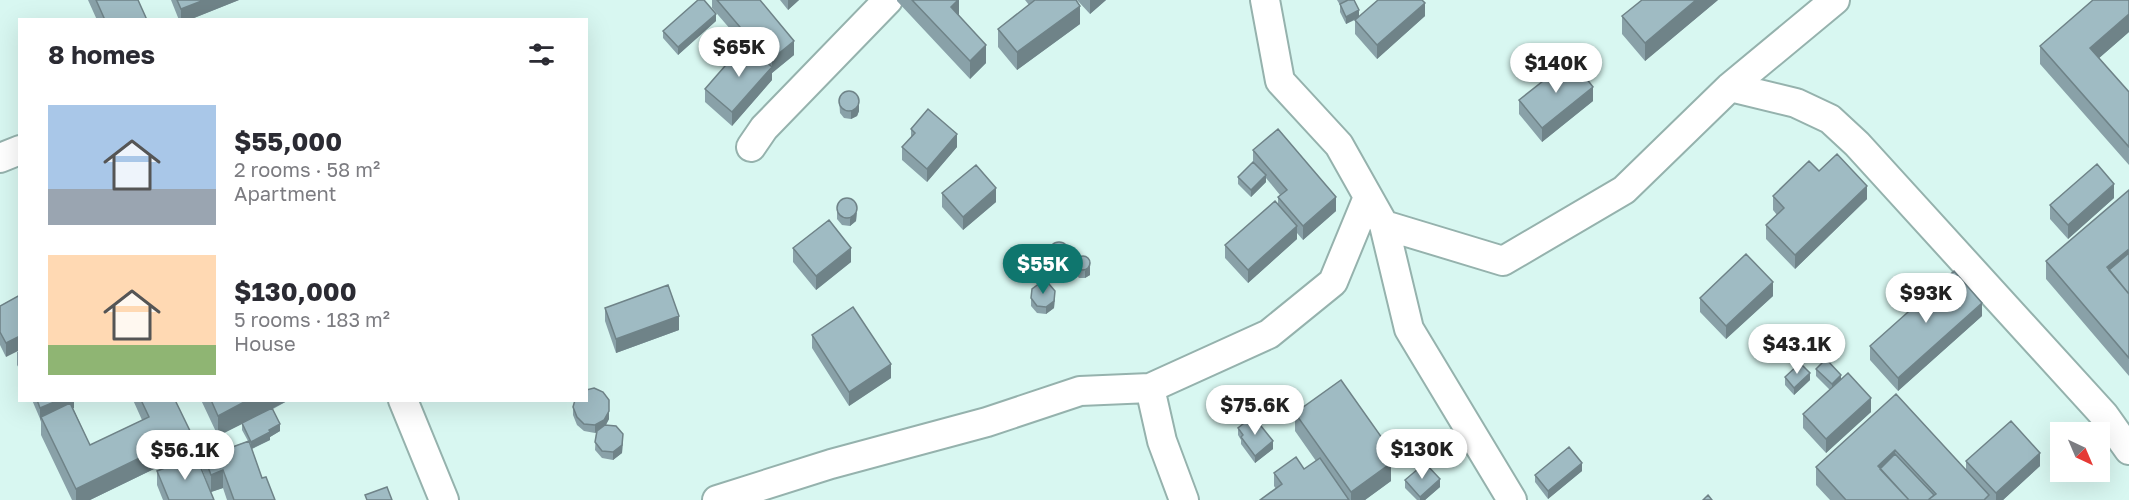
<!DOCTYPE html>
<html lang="en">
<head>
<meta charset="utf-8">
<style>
	body { margin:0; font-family:"Golos Text",sans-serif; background:#f7f7f7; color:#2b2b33; height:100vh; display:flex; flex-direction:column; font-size:22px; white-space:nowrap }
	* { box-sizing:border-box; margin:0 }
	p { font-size:20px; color:#7c7c81 }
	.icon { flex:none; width:33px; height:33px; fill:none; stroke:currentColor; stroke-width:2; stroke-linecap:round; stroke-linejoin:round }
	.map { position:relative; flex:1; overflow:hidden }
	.details { position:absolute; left:18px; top:18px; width:570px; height:384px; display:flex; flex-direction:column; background:#fff; border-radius:0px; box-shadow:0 6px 24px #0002 }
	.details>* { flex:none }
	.needle { width:39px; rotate:136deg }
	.controls { position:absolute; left:2050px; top:422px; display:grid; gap:12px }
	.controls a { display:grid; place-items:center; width:60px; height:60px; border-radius:0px; background:#fff; box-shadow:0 6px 24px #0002; font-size:30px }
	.price { position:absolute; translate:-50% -51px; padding:0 14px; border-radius:21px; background:#fff; color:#222; font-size:20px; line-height:39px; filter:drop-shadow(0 2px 3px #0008) }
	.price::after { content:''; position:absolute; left:50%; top:36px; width:18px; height:14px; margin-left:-9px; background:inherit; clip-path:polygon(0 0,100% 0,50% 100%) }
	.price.current { background:#0f766e; color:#fff }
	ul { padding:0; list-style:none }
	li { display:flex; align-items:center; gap:18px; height:150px; padding:0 30px }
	li span { display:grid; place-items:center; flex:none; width:168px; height:120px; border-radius:0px; color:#555 }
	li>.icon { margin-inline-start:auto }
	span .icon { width:72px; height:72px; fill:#fffc; stroke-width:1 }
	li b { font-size:26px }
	h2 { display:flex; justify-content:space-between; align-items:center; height:72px; padding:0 30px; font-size:26px }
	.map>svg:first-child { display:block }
</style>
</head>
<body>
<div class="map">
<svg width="2129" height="500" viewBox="0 0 2129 500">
	<rect width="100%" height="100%" fill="#d8f7f1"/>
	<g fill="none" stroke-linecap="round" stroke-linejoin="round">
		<defs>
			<path id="minor" d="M 1265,0 L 1280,81 L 1339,145 L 1384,225 L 1409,329 L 1512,500
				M 1730,87 L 1796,103 L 1830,119 L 1857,144 L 2104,415 L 2129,450
				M 751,147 L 764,128 L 888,0
				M 0,158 L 20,150
				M 1384,225 L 1503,261 L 1624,190 L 1730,87 L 1835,0
				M 1150,388 L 1162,441 L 1184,500
				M 403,400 L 444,500
				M 717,500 L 831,464 L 987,422 L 1080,391 L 1150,388 L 1269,334 L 1333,282 L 1368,197"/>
		</defs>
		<use href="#minor" stroke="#95b2ad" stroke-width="32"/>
		<use href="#minor" stroke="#fff" stroke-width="28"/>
	</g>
	<path fill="#89a1a8" d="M 88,0 L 138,0 L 147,20 L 97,20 Z
		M 171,0 L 239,0 L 189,20 L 179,20 Z
		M 712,0 L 760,0 L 794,55 L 772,73 L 772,72 L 772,80 L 732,126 L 705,102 L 705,89 L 744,45 L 712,8 Z
		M 780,0 L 799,0 L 788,10 Z
		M 897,0 L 959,0 L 959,16 L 986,63 L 970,79 L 897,1 Z
		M 1025,0 L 1076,0 L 1080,24 L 1017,70 L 998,47 L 998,29 L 1029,5 Z
		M 1077,0 L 1106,0 L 1090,14 Z
		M 1337,0 L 1355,0 L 1354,1 L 1359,17 L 1425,16 L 1377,59 L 1355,34 L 1355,20 L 1357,19 L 1346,24 L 1340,12 L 1340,5 Z
		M 1718,0 L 1645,61 L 1622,34 L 1622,16 Z
		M 716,21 L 678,55 L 663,38 L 663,31 Z
		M 2129,32 L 2099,58 L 2129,92 L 2129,165 L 2040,64 L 2040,46 Z
		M 839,99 L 859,111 L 857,116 L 851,119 L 844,118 L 840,113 Z
		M 1519,100 L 1593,101 L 1542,142 L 1519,114 Z
		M 911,129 L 957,147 L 927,182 L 902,160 L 902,147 L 911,137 Z
		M 1253,150 L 1336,211 L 1303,240 L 1297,233 L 1297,239 L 1248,283 L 1225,258 L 1225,245 L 1278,204 L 1278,197 L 1280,195 L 1266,178 L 1266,182 L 1251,197 L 1238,184 L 1238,177 L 1253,162 Z
		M 1819,171 L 1867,199 L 1795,269 L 1766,239 L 1766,225 L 1777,215 L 1773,210 L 1773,196 Z
		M 2129,190 L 2129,376 L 2046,279 L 2046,261 Z
		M 942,193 L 996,202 L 963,230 L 942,207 Z
		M 2114,198 L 2068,239 L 2050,219 L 2050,205 Z
		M 837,211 L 857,213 L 856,221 L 850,226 L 842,225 L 837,219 Z
		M 793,248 L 851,262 L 816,290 L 793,262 Z
		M 1049,250 L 1068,261 L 1066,266 L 1060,269 L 1054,268 L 1050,264 Z
		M 1076,260 L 1090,275 L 1085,278 L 1079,278 L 1075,273 Z
		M 20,295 L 6,357 L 0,345 L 0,306 Z
		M 1773,296 L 1726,339 L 1700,312 L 1700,298 Z
		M 1031,298 L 1055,299 L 1054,308 L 1046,314 L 1037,313 L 1031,306 Z
		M 605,308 L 679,330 L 616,353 L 605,321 Z
		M 1982,316 L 1898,391 L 1870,360 L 1870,346 Z
		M 812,335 L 891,378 L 849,406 L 812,348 Z
		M 20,351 L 20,370 L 17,365 L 17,352 Z
		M 1816,369 L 1841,379 L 1871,412 L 1826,453 L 1803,428 L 1803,414 L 1830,390 L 1816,376 Z
		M 1785,377 L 1810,380 L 1794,395 L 1785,385 Z
		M 1896,394 L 1966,471 L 1966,461 L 2040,466 L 2003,500 L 1830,500 L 1816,485 L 1816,467 Z
		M 32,400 L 74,400 L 74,408 L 73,408 L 90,445 L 142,420 L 133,400 L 175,400 L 191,451 L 90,500 L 72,500 L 41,435 L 41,421 Z
		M 201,400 L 289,400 L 273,409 L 280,431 L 270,437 L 270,440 L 252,449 L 262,478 L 275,500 L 227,500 L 223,488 L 211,492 L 214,500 L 163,500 L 157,485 L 157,471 L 210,490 L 201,466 L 201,448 L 216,453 L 248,441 L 242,430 L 242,424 L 218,436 Z
		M 573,407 L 609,419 L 606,425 L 623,442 L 622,453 L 613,460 L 602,458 L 595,450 L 596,432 L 595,433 L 584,431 L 577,425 L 573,415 Z
		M 1295,413 L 1387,458 L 1391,481 L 1365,500 L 1260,500 L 1276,489 L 1274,486 L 1274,473 L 1304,469 L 1316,461 L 1295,431 Z
		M 1238,428 L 1273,449 L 1255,463 L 1241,444 L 1241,440 L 1238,435 Z
		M 1582,471 L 1548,499 L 1535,482 L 1535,475 Z
		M 1405,480 L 1440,487 L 1425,500 L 1417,500 L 1405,488 Z"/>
	<path fill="#6f8388" d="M 204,0 L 239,0 L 189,20 L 181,20 L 181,9 Z
		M 788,0 L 799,0 L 788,10 Z
		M 950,0 L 959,0 L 959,16 L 951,25 Z
		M 1090,0 L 1106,0 L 1090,14 Z
		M 1696,0 L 1718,0 L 1645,61 L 1645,43 Z
		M 1425,3 L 1425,16 L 1377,59 L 1377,45 Z
		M 1080,6 L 1080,24 L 1017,70 L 1017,52 Z
		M 1359,10 L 1359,17 L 1346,24 L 1346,17 Z
		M 716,14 L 716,21 L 678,55 L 678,47 Z
		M 2129,14 L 2129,32 L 2090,66 L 2090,48 Z
		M 794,41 L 794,55 L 772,73 L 772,59 Z
		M 760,45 L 760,58 L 757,61 L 757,47 Z
		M 986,45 L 986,63 L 970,79 L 970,61 Z
		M 772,67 L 772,80 L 732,126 L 732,112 Z
		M 1593,87 L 1593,101 L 1542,142 L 1542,128 Z
		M 859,103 L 859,111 L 857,116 L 851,119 L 851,111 Z
		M 957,134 L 957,147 L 927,182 L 927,169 Z
		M 1266,175 L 1266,182 L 1251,197 L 1251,190 Z
		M 2114,184 L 2114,198 L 2068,239 L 2068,225 Z
		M 1867,186 L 1867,199 L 1795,269 L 1795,255 Z
		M 996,188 L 996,202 L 963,230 L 963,217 Z
		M 1336,197 L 1336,211 L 1303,240 L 1303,226 Z
		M 857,205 L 856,221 L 850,226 L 850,219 Z
		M 1297,226 L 1297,239 L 1248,283 L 1248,270 Z
		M 851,248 L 851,262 L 816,290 L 816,276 Z
		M 2129,249 L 2129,267 L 2114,280 L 2107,267 Z
		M 1068,253 L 1068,261 L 1066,266 L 1060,269 L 1060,262 Z
		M 1090,261 L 1090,275 L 1085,278 L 1085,271 Z
		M 1773,282 L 1773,296 L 1726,339 L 1726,326 Z
		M 1055,291 L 1054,308 L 1046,314 L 1046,307 Z
		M 1982,303 L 1982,316 L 1898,391 L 1898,378 Z
		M 679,316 L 679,330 L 616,353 L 616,339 Z
		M 20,336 L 20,350 L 6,357 L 6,343 Z
		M 891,364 L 891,378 L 849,406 L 849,392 Z
		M 1810,373 L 1810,380 L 1794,395 L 1794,388 Z
		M 1841,375 L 1841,382 L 1832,392 L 1832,384 Z
		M 1871,398 L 1871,412 L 1826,453 L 1826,439 Z
		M 59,400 L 74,400 L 74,408 L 43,421 L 41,417 L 40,422 L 40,408 Z
		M 248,400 L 289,400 L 218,436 L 218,416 Z
		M 609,411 L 609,419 L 604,428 L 595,433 L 595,425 Z
		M 280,424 L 280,431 L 270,437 L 270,440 L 251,449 L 251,442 L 269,430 Z
		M 191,433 L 191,451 L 90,500 L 76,500 L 76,489 Z
		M 623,434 L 622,453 L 613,460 L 613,452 Z
		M 1273,441 L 1273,449 L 1255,463 L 1255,456 Z
		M 1387,445 L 1387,463 L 1381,449 Z
		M 1895,450 L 1895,468 L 1885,478 L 1878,466 Z
		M 2040,453 L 2040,466 L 2003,500 L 1996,500 L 1996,493 Z
		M 1391,463 L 1391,481 L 1365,500 L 1351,500 L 1351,492 Z
		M 1582,463 L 1582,471 L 1548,499 L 1548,491 Z
		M 223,470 L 223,488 L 211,492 L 211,475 Z
		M 1440,479 L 1440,487 L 1425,500 L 1420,500 L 1420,497 Z"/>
	<path fill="#9fbbc3" stroke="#6f8388" stroke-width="1.5" d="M 96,0 L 138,0 L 147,20 L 105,20 Z
		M 177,0 L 204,0 L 181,9 Z
		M 698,0 L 704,0 L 716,14 L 678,47 L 663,31 Z
		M 717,0 L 760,0 L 794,41 L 772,59 L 760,45 L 757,47 Z
		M 912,0 L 958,0 L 951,7 L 986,45 L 970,61 Z
		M 1035,0 L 1076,0 L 1080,6 L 1017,52 L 998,29 Z
		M 1348,0 L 1354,0 L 1359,10 L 1346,17 L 1340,4 Z
		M 1378,0 L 1422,0 L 1425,3 L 1377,45 L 1355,20 Z
		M 1642,0 L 1696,0 L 1645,43 L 1622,16 Z
		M 2093,0 L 2129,0 L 2129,14 L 2090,48 L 2129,92 L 2129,147 L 2040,46 Z
		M 745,43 L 772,67 L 732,112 L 705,89 Z
		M 1571,59 L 1593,87 L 1542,128 L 1519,100 Z
		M839 101a10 10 0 1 1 20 0a10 10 0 1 1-20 0Z
		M 928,109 L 957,134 L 927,169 L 902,147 L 915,133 L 911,129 Z
		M 1278,129 L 1336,197 L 1303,226 L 1278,197 L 1287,190 L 1253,150 Z
		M 1837,154 L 1867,186 L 1795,255 L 1766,225 L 1784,208 L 1773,196 L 1809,161 L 1819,171 Z
		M 1253,162 L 1266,175 L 1251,190 L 1238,177 Z
		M 2097,164 L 2114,184 L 2068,225 L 2050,205 Z
		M 976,165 L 996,188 L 963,217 L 942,193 Z
		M 2129,190 L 2129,249 L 2107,267 L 2129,294 L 2129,358 L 2046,261 Z
		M837 208a10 10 0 1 1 20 0a10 10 0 1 1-20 0Z
		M 1275,201 L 1297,226 L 1248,270 L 1225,245 Z
		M 829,220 L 851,248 L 816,276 L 793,248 Z
		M1049 252a10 10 0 1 1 20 0a10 10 0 1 1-20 0Z
		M 2129,253 L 2129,294 L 2109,270 Z
		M 1746,254 L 1773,282 L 1726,326 L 1700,298 Z
		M1076 263a7 7 0 1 1 14 0a7 7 0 1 1-14 0Z
		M 1954,271 L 1982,303 L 1898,378 L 1870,346 Z
		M 1040,283 L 1049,284 L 1055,291 L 1054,301 L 1046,307 L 1037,306 L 1031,298 L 1032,289 Z
		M 668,285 L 679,316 L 616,339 L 605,308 Z
		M 20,295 L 20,336 L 6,343 L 0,332 L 0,306 Z
		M 853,307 L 891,364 L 849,392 L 812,335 Z
		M 1826,359 L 1841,375 L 1832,384 L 1816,369 Z
		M 1800,363 L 1810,373 L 1794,388 L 1785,377 Z
		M 1848,373 L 1871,398 L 1826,439 L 1803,414 Z
		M 1341,380 L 1387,445 L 1381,449 L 1391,463 L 1351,492 L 1295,413 Z
		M 594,388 L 603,392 L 609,400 L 609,411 L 604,420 L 595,425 L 584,424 L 577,417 L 573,407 L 575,400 L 586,400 L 586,390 Z
		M 1896,394 L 1989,495 L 1984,500 L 1928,500 L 1936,494 L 1895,450 L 1878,466 L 1909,500 L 1846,500 L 1816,467 Z
		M 37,400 L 59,400 L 40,408 Z
		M 141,400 L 175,400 L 191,433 L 76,489 L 41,417 L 70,403 L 90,445 L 149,417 Z
		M 211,400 L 248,400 L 218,416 Z
		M 272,408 L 280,424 L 269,430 L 270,432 L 251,442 L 242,423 Z
		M 1253,416 L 1273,441 L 1255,456 L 1241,437 L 1243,435 L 1238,428 Z
		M 2011,421 L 2040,453 L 1996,493 L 1966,461 Z
		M 605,425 L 616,426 L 623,434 L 622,445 L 613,452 L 602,451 L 595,442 L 597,431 Z
		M 249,441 L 262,478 L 266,477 L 275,500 L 234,500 L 223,470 L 211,475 L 201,448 L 213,443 L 216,453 Z
		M 1569,447 L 1582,463 L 1548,491 L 1535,475 Z
		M 1895,454 L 1934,495 L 1928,500 L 1909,500 L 1880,469 Z
		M 196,456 L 214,500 L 169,500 L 157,471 Z
		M 1296,457 L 1304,469 L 1320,458 L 1349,500 L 1260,500 L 1282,484 L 1274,473 Z
		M 1425,463 L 1440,479 L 1420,497 L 1405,480 Z
		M 387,487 L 392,500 L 367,500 L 365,495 Z
		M 1708,495 L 1712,500 L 1703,500 Z"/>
</svg>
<div class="controls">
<a><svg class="needle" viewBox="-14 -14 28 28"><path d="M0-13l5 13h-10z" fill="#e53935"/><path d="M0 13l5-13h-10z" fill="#7c7c81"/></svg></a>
</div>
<b class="price" style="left:739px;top:78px">$65K</b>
<b class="price" style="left:1556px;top:94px">$140K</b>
<b class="price current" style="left:1043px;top:295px">$55K</b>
<b class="price" style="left:1926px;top:324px">$93K</b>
<b class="price" style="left:1797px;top:375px">$43.1K</b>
<b class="price" style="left:1255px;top:436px">$75.6K</b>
<b class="price" style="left:1422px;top:480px">$130K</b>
<b class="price" style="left:185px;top:481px">$56.1K</b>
<section class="details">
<h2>8 homes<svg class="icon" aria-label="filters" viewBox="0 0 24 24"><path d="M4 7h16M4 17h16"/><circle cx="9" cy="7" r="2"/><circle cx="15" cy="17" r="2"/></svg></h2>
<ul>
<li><span style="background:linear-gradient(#a9c7e8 70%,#9aa5b1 0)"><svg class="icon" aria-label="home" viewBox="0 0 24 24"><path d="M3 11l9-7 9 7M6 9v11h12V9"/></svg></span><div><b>$55,000</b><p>2 rooms · 58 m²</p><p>Apartment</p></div></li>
<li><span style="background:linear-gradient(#ffd9b3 75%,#8fb573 0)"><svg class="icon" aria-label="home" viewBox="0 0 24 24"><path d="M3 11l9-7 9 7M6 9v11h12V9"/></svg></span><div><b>$130,000</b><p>5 rooms · 183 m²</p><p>House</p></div></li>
</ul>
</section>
</div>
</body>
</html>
